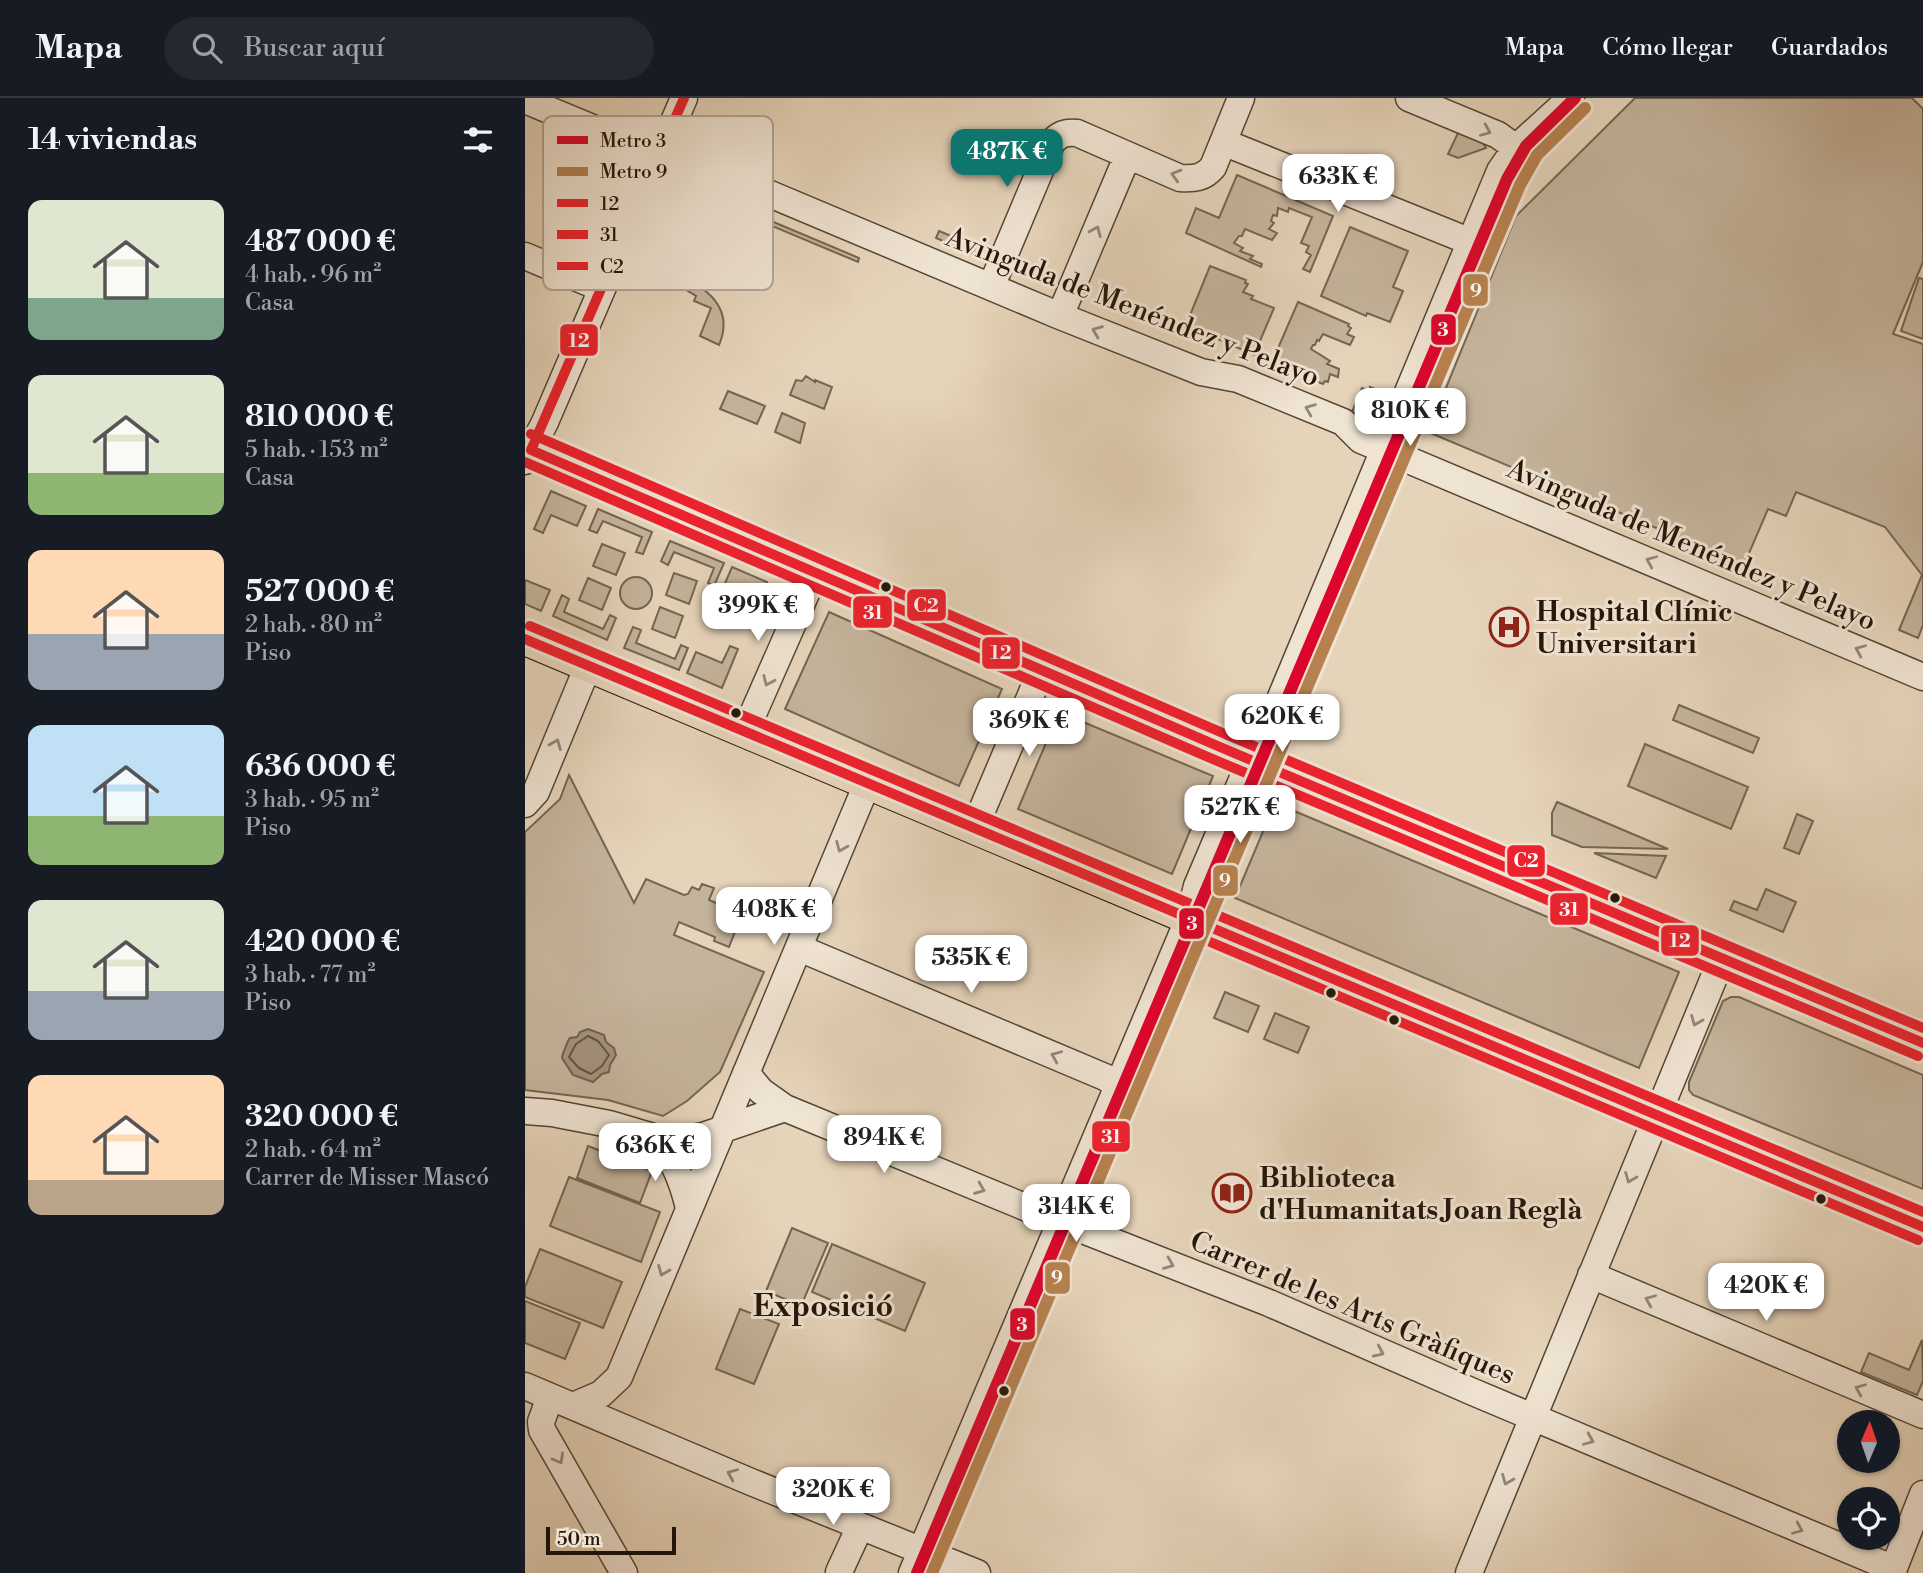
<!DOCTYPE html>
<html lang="es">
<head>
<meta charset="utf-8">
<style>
	body { margin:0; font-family:"Libre Bodoni",serif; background:#242831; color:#f1f3f6; height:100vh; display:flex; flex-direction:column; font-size:26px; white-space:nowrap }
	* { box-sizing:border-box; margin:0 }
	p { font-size:23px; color:#9ea1a6 }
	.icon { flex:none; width:38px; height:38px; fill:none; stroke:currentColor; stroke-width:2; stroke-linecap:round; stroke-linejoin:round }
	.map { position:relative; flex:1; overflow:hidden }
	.side { display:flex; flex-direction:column; background:#171b24; width:525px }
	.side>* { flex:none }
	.needle { width:46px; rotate:2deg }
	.controls { position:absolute; left:1312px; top:1312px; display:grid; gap:14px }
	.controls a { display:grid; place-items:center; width:63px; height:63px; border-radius:50%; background:#171b24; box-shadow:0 2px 5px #0004; font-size:35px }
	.scale { position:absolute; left:21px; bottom:18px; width:130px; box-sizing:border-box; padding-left:7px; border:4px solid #241609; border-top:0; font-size:19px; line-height:24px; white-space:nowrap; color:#241609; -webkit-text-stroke:5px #efe3d2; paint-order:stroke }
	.price { position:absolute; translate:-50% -60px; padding:0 16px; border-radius:14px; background:#fff; color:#222; font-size:23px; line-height:46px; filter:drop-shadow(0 2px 4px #0008) }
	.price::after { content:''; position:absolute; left:50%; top:42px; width:21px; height:16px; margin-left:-10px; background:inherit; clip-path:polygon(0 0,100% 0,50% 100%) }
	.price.current { background:#0f766e; color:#fff }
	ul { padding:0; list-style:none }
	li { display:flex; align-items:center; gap:21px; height:175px; padding:0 28px }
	li span { display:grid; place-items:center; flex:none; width:196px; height:140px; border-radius:14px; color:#555 }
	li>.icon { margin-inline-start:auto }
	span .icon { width:84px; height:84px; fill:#fffc; stroke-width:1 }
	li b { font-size:30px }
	h2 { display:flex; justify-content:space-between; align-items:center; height:84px; padding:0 28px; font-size:30px }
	header { display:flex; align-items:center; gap:42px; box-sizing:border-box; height:98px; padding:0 35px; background:#171b24; border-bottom:2px solid #363941 }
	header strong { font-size:33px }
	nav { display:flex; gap:38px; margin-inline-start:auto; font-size:24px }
	.search { width:490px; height:63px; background:#242831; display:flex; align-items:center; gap:18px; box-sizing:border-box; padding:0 24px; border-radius:38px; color:#9ea1a6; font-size:26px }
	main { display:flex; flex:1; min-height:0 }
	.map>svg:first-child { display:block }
</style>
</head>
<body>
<header>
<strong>Mapa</strong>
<div class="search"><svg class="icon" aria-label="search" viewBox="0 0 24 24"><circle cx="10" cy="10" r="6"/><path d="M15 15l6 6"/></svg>Buscar aquí</div>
<nav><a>Mapa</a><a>Cómo llegar</a><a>Guardados</a></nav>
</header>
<main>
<section class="side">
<h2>14 viviendas<svg class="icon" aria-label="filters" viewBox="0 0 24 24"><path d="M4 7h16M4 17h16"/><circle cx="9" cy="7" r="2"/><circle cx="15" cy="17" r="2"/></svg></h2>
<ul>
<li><span style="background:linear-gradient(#dfe7d0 70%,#7fa58c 0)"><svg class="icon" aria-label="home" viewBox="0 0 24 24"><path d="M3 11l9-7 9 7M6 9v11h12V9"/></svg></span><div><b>487 000 €</b><p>4 hab. · 96 m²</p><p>Casa</p></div></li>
<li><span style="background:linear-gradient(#dfe7d0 70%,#8fb573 0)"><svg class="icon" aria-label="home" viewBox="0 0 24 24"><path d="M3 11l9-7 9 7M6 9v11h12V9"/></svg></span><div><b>810 000 €</b><p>5 hab. · 153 m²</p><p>Casa</p></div></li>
<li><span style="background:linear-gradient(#ffd9b3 60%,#9aa5b1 0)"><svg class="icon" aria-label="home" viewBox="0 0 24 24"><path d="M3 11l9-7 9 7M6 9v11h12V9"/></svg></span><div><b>527 000 €</b><p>2 hab. · 80 m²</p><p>Piso</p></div></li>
<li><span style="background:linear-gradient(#bfe0f5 65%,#8fb573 0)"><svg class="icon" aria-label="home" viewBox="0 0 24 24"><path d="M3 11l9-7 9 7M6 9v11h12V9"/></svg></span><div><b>636 000 €</b><p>3 hab. · 95 m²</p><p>Piso</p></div></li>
<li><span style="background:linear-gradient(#dfe7d0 65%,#9aa5b1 0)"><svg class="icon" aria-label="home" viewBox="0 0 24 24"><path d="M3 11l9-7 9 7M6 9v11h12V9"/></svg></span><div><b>420 000 €</b><p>3 hab. · 77 m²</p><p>Piso</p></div></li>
<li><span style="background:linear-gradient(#ffd9b3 75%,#b9a48a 0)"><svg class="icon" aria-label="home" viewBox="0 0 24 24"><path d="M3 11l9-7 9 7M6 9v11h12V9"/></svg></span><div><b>320 000 €</b><p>2 hab. · 64 m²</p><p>Carrer de Misser Mascó</p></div></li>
</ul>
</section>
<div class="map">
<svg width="1398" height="1475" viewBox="0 0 1398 1475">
	<rect width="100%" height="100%" fill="#e6d4ba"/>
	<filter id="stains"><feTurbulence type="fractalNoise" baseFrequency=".00286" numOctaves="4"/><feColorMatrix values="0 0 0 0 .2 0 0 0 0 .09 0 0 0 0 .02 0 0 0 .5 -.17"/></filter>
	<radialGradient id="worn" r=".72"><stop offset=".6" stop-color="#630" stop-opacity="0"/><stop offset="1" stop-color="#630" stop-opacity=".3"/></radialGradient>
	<path fill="#c5b49c" stroke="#746552" stroke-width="2" d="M 1110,0 L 1387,0 L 1398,11 L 1398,164 L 1368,236 L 1398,246 L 1398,527 L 1393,540 L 1374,532 L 1397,477 L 1360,429 L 1271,394 L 1261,418 L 1243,411 L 1219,467 L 903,334 L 991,118 Z
		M 934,33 L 955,40 L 961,50 L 933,60 L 923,56 Z
		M 712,77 L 808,118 L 785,174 L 778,171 L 786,157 L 781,154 L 784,148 L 776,145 L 787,119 L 764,110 L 763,114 L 753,110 L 752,118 L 748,117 L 746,123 L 749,125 L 744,131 L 752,135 L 747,142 L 720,131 L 717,138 L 714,138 L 709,145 L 718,150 L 715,153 L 728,158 L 725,161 L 737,166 L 736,169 L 661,135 L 671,110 L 694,120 Z
		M 168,90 L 334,160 L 333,164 L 166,94 Z
		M 825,129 L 883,153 L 868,189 L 878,193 L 865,224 L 842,215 L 841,218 L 796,198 Z
		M 414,133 L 470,156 L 467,164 L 411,140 Z
		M 119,162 C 154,177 216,196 194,247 L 175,238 L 186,210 L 169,203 L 171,198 L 153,187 L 131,181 L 129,186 L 112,178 Z
		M 685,168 L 721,182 L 720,185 L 723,186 L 718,194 L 728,198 L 726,201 L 749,210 L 729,257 L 661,227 Z
		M 1394,180 L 1398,181 L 1398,241 L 1376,233 Z
		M 773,204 L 824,226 L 823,228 L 826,230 L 822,236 L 829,239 L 825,247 L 798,236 L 794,243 L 792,242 L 790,247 L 788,247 L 786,251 L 805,263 L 802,266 L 814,271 L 813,279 L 805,276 L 803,284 L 800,283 L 798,286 L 747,264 Z
		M 281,278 L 290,284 L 290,282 L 307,289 L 299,311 L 265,297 L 271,282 L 277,283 Z
		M 845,289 L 857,294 L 846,322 L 827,314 L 837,290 L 845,293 Z
		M 203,293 L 240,308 L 232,326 L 195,311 Z
		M 257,315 L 280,325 L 275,345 L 250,334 Z
		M 26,393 L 61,408 L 52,428 L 26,417 L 18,435 L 9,431 Z
		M 73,411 L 127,434 L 118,456 L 111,454 L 117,439 L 78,423 L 72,435 L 64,432 Z
		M 145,443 L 199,465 L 189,488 L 183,485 L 189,470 L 149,454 L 143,467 L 136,463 Z
		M 77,446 L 100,455 L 91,477 L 68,468 Z
		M 207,469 L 242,484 L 225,522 L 217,519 L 224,501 L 198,490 Z
		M 149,475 L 172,483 L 164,506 L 141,497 Z
		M95 495a16 16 0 1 1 32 0a16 16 0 1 1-32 0Z
		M 63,480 L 86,490 L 77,512 L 54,502 Z
		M 0,482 L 25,492 L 16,513 L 0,506 Z
		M 37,497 L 44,501 L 39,514 L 78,531 L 85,517 L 91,520 L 82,542 L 28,518 Z
		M 135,509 L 158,518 L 150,540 L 127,531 Z
		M 304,514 L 477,591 L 434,688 L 260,611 Z
		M 108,529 L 116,532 L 111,545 L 150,561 L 156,547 L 163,550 L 154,572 L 99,550 Z
		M 205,548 L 213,551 L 197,590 L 162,575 L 171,554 L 197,565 Z
		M 1154,607 L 1234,640 L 1228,655 L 1148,622 Z
		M 534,614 L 688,678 L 647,776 L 493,711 Z
		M 1120,646 L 1223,689 L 1206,731 L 1103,688 Z
		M 44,677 L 109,805 L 121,781 L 159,797 L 163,796 L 167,789 L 174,792 L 177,786 L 189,790 L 184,802 L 217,816 L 204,849 L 189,843 L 190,839 L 154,824 L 149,837 L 239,874 L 195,974 L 162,1003 L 138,1018 L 83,1002 L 0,992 L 0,734 L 35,701 Z
		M 1032,704 L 1044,709 L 1143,751 L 1057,749 L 1027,737 L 1027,715 Z
		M 750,705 L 1154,874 L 1114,970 L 710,800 Z
		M 1272,716 L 1288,723 L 1274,756 L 1259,750 Z
		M 1069,755 L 1141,758 L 1131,780 Z
		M 1241,791 L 1271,804 L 1258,834 L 1205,812 L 1209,803 L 1232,812 Z
		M 700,894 L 734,908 L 723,934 L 689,920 Z
		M 1206,899 L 1214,899 L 1398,977 L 1398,1091 L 1168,997 L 1164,992 L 1164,984 L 1198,903 Z
		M 750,915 L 784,929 L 773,955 L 739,941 Z
		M 63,1048 L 127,1073 L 115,1105 L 52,1080 Z
		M 44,1079 L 135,1114 L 116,1164 L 25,1128 Z
		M 267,1130 L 303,1145 L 276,1208 L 241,1193 Z
		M 307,1146 L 400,1185 L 380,1233 L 287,1194 Z
		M 15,1151 L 97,1184 L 78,1230 L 0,1199 L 0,1189 Z
		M 0,1203 L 55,1225 L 40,1261 L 0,1245 Z
		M 215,1211 L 254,1226 L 229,1286 L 191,1271 Z
		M 1397,1242 L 1398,1283 L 1392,1297 L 1336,1274 L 1344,1255 L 1384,1272 Z
		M 951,1257 L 958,1260 L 958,1262 L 989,1275 L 985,1284 L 946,1268 Z"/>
	<path fill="#a4937e" stroke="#71614f" stroke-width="2" d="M 63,931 L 79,937 L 81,944 L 89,950 L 91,957 L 85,967 L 84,974 L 77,976 L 68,984 L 48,977 L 37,960 C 37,957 43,942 45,940 L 52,939 L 55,934 Z"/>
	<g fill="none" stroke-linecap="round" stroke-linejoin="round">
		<path stroke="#645444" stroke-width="2" d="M 63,938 L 73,943 L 84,957 L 77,968 L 66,976 L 54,970 L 44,959 L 51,946 Z"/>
		<defs>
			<path id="minor" d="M 884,0 L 973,37 L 991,50
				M 0,2 L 113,49 L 137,52 L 164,62 L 535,218 L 676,274 L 713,281 L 818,324 L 836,342 L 1398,579
				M 698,44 L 946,144
				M 0,158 L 76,190
				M 466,189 L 527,44 C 535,36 540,34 552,35 L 655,80 C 669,81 679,80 688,69 L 716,0
				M 535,218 L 602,59
				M 0,363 L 20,324 L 159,0
				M 220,634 L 290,475
				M 0,706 L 11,694 L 63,568
				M 449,731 L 517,571
				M 274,850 L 582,980 L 592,988
				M 221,975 L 236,993 L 260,1010 L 512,1114 L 744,1205 L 948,1294 L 1369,1471
				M 0,1013 L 27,1015 L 84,1026 L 145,1044 L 178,1038 L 260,1010
				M 127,1039 C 148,1055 158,1085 164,1110
				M 1066,1177 L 1398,1317
				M 0,1288 L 226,1384 L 452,1475
				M 25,1299 L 16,1324 L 17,1332 L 99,1475
				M 48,1308 L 76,1296 L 94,1279 L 342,686
				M 314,1474 L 332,1435 L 340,1431
				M 387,1475 L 664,820 L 672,788 L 726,661 L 744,628 L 975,73 L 991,50 L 1046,0
				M 944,1475 L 1197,860
				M 1367,1475 L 1398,1396"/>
			<path id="major" d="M 0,349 L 695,649 L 1398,945
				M 0,541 L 1398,1129"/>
		</defs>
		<use href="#minor" stroke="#544635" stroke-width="29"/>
		<use href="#major" stroke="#241609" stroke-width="34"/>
		<use href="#minor" stroke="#efe3d2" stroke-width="26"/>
		<use href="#major" stroke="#e6d4ba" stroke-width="32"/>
		<defs>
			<path id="bus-1" d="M 159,0 L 6,352 L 695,649 L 1398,945
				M 0,541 L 1398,1129"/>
			<path id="bus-2" d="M 0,364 L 690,662 L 1393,958
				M 402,1475 L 671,838 L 1393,1142"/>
			<path id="bus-3" d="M 6,336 L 700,636 L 1398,930
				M 5,528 L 1398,1114"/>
		</defs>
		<use href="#bus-1" stroke="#efe3d2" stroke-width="16"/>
		<use href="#bus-2" stroke="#efe3d2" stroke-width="16"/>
		<use href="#bus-3" stroke="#efe3d2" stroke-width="16"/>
		<use href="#bus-1" stroke="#ed222e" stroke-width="10"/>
		<use href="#bus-2" stroke="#ed222e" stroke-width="10"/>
		<use href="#bus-3" stroke="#ed222e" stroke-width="10"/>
		<defs>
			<path id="metro-1" d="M 392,1475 L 982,81 L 1001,48 L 1050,0"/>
			<path id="metro-2" d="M 407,1475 L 995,87 L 1012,57 L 1060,10"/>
		</defs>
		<use href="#metro-1" stroke="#efe3d2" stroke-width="18"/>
		<use href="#metro-2" stroke="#efe3d2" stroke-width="18"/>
		<use href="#metro-1" stroke="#dd052b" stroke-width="12"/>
		<use href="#metro-2" stroke="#b7814f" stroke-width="12"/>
	</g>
	<defs><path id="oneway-chevron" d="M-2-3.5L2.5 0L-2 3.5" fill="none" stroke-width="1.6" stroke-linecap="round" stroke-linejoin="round" transform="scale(1.75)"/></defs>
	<g stroke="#948778">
		<use href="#oneway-chevron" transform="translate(961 33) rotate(23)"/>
		<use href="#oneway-chevron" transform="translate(651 77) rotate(-164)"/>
		<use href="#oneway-chevron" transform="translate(571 133) rotate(-67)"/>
		<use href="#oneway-chevron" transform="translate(572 233) rotate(-158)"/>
		<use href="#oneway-chevron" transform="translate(785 311) rotate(-158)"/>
		<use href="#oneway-chevron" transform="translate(1126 463) rotate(-157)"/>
		<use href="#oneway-chevron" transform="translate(1335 552) rotate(-157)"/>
		<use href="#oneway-chevron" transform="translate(243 583) rotate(114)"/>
		<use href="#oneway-chevron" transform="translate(31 646) rotate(-68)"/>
		<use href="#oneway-chevron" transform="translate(316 749) rotate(113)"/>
		<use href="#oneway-chevron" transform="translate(1171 923) rotate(112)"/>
		<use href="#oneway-chevron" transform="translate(531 958) rotate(-157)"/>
		<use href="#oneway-chevron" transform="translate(1105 1080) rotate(112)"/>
		<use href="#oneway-chevron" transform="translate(455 1091) rotate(22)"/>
		<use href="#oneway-chevron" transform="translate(644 1166) rotate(22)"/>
		<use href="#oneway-chevron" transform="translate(138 1173) rotate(112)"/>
		<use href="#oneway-chevron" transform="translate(1125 1202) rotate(-157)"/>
		<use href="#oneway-chevron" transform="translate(854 1254) rotate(24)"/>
		<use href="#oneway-chevron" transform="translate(1335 1291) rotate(-157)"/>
		<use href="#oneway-chevron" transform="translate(1064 1342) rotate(23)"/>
		<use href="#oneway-chevron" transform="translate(34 1361) rotate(60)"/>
		<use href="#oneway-chevron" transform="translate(207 1376) rotate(-157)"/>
		<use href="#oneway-chevron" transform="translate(982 1382) rotate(112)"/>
		<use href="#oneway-chevron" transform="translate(1273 1431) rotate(23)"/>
	</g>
	<defs>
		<symbol id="hospital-ring" viewBox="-11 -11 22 22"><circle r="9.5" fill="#efe3d2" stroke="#8f2418" stroke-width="1.5"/><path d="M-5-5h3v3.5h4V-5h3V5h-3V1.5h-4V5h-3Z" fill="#8f2418"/></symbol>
		<symbol id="library-ring" viewBox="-11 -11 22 22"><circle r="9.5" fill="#efe3d2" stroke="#8f2418" stroke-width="1.5"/><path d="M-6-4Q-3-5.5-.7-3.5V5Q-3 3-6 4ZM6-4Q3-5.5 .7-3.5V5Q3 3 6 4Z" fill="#8f2418"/></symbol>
	</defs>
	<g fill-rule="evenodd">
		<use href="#hospital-ring" x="962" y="507" width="44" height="44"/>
		<use href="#library-ring" x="685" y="1073" width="44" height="44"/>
	</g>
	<g fill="#241609" stroke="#efe3d2" stroke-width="2.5">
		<circle cx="361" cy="489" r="6"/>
		<circle cx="211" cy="615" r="6"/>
		<circle cx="1090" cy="800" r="6"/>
		<circle cx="806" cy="895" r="6"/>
		<circle cx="869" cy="922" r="6"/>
		<circle cx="1296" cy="1101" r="6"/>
		<circle cx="479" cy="1293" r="6"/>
	</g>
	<g text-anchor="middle" stroke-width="6" stroke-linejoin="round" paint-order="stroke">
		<g font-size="28" fill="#241609" stroke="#efe3d2">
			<text transform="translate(608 208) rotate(21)" y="10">Avinguda de Menéndez y Pelayo</text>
			<text transform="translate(1167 446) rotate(23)" y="10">Avinguda de Menéndez y Pelayo</text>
			<text transform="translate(828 1209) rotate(23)" y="10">Carrer de les Arts Gràfiques</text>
		</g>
		<g font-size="28" font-weight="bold" fill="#241609" stroke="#efe3d2" text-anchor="start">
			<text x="1011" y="523">Hospital Clínic<tspan x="1011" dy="32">Universitari</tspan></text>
			<text x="734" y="1089">Biblioteca<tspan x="734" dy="32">d'Humanitats Joan Reglà</tspan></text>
		</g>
		<g font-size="30" font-weight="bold" fill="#241609" stroke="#efe3d2">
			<text x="298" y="1218">Exposició</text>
		</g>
	</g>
	<rect x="18" y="18" width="230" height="174" rx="10" fill="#efe3d2" stroke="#b2a696" stroke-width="2"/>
	<rect x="32" y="38" width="31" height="8" fill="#dd052b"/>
	<rect x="32" y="69" width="31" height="9" fill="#b7814f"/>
	<rect x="32" y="101" width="31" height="8" fill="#ed222e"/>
	<rect x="32" y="132" width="31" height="9" fill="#ed222e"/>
	<rect x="32" y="164" width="31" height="8" fill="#ed222e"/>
	<g font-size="19" fill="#241609">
		<text x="75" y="49">Metro 3</text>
		<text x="75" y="80">Metro 9</text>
		<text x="75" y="112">12</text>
		<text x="75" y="143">31</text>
		<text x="75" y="175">C2</text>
	</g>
	<g stroke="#efe3d2" stroke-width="2.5">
		<rect x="937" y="175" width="27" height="34" rx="7" fill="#b7814f"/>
		<rect x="905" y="215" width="27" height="33" rx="7" fill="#dd052b"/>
		<rect x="34" y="225" width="40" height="34" rx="7" fill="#ed222e"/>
		<rect x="381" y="490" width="41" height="34" rx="7" fill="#ed222e"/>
		<rect x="327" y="497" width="41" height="34" rx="7" fill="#ed222e"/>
		<rect x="456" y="538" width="40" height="34" rx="7" fill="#ed222e"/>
		<rect x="981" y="746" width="40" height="34" rx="7" fill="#ed222e"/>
		<rect x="687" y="766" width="27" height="33" rx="7" fill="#b7814f"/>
		<rect x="1024" y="794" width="40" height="34" rx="7" fill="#ed222e"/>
		<rect x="653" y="809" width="27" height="33" rx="7" fill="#dd052b"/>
		<rect x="1135" y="826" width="40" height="33" rx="7" fill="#ed222e"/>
		<rect x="566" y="1022" width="40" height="33" rx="7" fill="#ed222e"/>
		<rect x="519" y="1163" width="27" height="34" rx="7" fill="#b7814f"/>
		<rect x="484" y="1209" width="27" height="34" rx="7" fill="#dd052b"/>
	</g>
	<g font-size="19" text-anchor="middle" font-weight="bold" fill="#fff">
		<text x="951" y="199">9</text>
		<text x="918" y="238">3</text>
		<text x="54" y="249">12</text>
		<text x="401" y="514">C2</text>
		<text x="348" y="521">31</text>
		<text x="476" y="561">12</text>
		<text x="1001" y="769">C2</text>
		<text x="700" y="789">9</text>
		<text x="1044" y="818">31</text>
		<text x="667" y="832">3</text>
		<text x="1155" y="849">12</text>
		<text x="586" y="1045">31</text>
		<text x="532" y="1186">9</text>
		<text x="497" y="1233">3</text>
	</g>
	<rect width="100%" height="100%" filter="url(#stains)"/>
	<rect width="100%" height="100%" fill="url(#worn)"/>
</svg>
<div class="controls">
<a><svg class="needle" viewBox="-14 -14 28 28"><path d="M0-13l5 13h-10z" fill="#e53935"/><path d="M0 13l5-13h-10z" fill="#9ea1a6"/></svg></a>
<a><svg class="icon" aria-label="locate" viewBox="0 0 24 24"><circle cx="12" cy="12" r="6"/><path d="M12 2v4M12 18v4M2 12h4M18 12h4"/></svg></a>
</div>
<div class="scale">50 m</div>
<b class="price current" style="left:482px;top:91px">487K €</b>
<b class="price" style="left:813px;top:116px">633K €</b>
<b class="price" style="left:885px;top:350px">810K €</b>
<b class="price" style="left:233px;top:545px">399K €</b>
<b class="price" style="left:757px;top:656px">620K €</b>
<b class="price" style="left:504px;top:660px">369K €</b>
<b class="price" style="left:715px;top:747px">527K €</b>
<b class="price" style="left:249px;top:849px">408K €</b>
<b class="price" style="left:446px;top:897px">535K €</b>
<b class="price" style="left:359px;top:1077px">894K €</b>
<b class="price" style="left:130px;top:1085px">636K €</b>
<b class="price" style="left:551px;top:1146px">314K €</b>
<b class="price" style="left:1241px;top:1225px">420K €</b>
<b class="price" style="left:308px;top:1429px">320K €</b>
</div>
</main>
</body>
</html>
